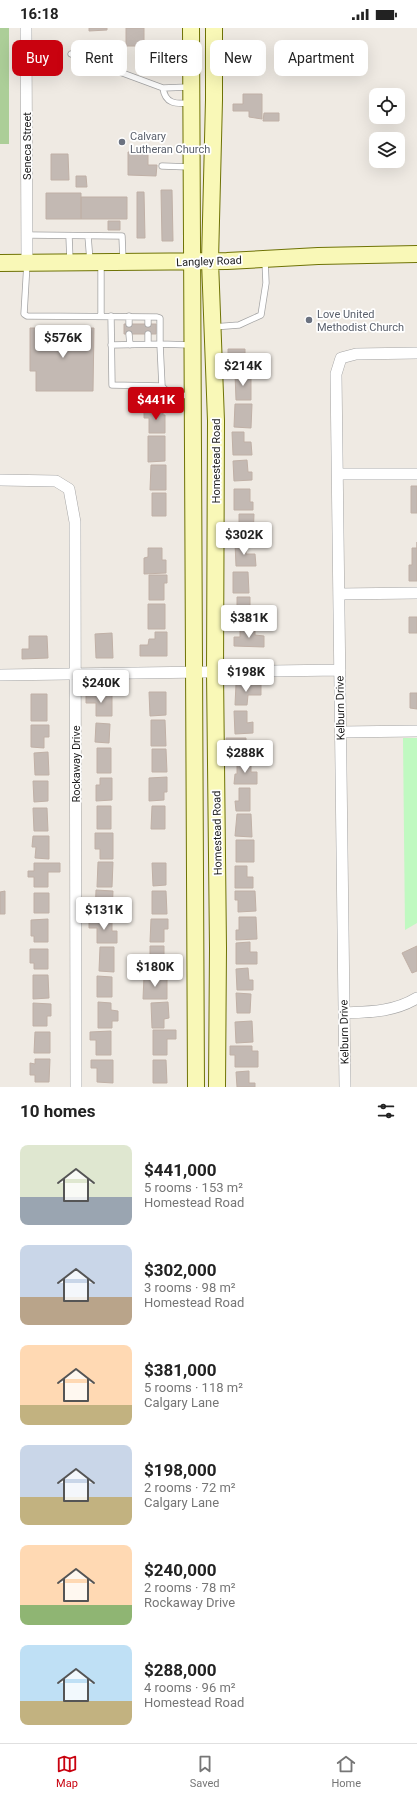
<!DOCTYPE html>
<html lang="en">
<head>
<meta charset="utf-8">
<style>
	body { margin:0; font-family:Roboto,sans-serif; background:#f2f2f2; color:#222; height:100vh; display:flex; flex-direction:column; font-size:15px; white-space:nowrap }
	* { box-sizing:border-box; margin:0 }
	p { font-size:13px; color:#767676 }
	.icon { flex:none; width:22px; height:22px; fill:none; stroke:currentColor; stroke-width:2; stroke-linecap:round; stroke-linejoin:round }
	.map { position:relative; height:1059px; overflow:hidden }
	.details { display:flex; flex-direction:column; background:#fff; flex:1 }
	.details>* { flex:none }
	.guide { position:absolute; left:12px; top:12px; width:393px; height:36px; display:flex; gap:8px }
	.tools { position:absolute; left:369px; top:60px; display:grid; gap:8px }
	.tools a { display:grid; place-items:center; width:36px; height:36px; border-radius:8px; background:#fff; box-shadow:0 4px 16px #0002; font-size:20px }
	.price { position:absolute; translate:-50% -34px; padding:0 9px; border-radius:4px; background:#fff; color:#222; font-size:13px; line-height:26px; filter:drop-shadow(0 1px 2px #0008) }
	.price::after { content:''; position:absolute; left:50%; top:24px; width:12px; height:9px; margin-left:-6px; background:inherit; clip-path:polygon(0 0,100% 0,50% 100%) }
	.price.on { background:#c9020f; color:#fff }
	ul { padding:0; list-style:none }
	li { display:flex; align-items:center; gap:12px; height:100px; padding:0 20px }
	li span { display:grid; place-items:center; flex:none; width:112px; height:80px; border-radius:8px; color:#555 }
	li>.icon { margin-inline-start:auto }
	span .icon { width:48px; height:48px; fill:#fffc; stroke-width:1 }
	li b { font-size:17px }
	h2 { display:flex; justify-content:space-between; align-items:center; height:48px; padding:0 20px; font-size:17px }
	.pill { padding:0 14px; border-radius:8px; background:#fff; box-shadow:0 4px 16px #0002; font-size:14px; line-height:36px }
	.pill.on { background:#c9020f; color:#fff }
	.status { display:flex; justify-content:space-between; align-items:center; height:28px; padding:0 20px; background:#fff; direction:ltr }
	.status svg { height:11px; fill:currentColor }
	.tab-bar { display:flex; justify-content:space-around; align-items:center; height:56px; border-top:1px solid #e0e0e0; background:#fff; font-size:11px; color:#767676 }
	.tab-bar a { display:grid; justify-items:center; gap:2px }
	.tab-bar .on { color:#c9020f }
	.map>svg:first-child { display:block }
</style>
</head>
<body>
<div class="status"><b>16:18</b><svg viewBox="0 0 49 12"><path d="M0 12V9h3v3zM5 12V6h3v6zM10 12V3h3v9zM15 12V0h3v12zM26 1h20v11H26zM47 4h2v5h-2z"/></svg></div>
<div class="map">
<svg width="417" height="1059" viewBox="0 0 417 1059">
	<rect width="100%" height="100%" fill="#efeae3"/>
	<path fill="#acce98" d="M 0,0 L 9,0 L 9,116 L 0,116 Z"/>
	<path fill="#c0f9c1" d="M 403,710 L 417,710 L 417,895 L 405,902 Z"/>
	<path fill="#c3b9b3" stroke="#c0b0a6" d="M 89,0 L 107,0 L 107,2 L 89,3 Z
		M 126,0 L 144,0 L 144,18 L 126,18 Z
		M 243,66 L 262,66 L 262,91 L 249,89 L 249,83 L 233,83 L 233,76 L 243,76 Z
		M 264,85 L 279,85 L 279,93 L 263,93 Z
		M 128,124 L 148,124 L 148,137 L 157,137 L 156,148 L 128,147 Z
		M 51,126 L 68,126 L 69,152 L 51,152 Z
		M 76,148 L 86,148 L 87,159 L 76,159 Z
		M 161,162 L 172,162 L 173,213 L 162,213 Z
		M 137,164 L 144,164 L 145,210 L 137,210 Z
		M 46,165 L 81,165 L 81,191 L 46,191 Z
		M 81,169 L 127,169 L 127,191 L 81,191 Z
		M 108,193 L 120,193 L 120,202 L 108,202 Z
		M 124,296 L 156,296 L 156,306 L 124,306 Z
		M 30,300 L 94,300 L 93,363 L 36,363 L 36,343 L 30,343 Z
		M 228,321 L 245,321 L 245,331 L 254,331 L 254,343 L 233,344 L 233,332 L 228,332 Z
		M 235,346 L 251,346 L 251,372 L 236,372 Z
		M 235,376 L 252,376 L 251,400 L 234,399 Z
		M 144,382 L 163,382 L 163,387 L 165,387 L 165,405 L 149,405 L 149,390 L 144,390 Z
		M 232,404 L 244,404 L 244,414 L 251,414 L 252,427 L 233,427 Z
		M 148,408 L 165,408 L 165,433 L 148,434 Z
		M 247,432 L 248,444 L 252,444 L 252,452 L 234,453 L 233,433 Z
		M 151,437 L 166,437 L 166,462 L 150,462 Z
		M 411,458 L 417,458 L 417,485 L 411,485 Z
		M 234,461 L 250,461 L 250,474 L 253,474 L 253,482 L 234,482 Z
		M 152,465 L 166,465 L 166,488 L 152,488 Z
		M 239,486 L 254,486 L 253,512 L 234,511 L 234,502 L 236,502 L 237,495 L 239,495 Z
		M 417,514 L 417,553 L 409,553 L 409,537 L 412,537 L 412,520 L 417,520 Z
		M 235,515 L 246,515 L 246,526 L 255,526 L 256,538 L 236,538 Z
		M 148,520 L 162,520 L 162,532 L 166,532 L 166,545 L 144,546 L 144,530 L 148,529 Z
		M 233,544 L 248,544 L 249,565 L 233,565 Z
		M 149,547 L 167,547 L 167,555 L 164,555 L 164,572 L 149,572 Z
		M 237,569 L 250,569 L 250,579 L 257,579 L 257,590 L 233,590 L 233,580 L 237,580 Z
		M 148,576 L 165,576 L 165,601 L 148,601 Z
		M 409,589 L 417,589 L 417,605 L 409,605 Z
		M 240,600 L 255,601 L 255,607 L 264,608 L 264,619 L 234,618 L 234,609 L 240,609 Z
		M 155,604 L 167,604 L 167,628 L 140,628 L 140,617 L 148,617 L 149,611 L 155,611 Z
		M 112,605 L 113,630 L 96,630 L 95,606 Z
		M 29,608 L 47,608 L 48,630 L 22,631 L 22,621 L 29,621 Z
		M 236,656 L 261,657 L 261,667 L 248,667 L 247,677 L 235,677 Z
		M 149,664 L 166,664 L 166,687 L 150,688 Z
		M 410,665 L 417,665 L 417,681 L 410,680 Z
		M 31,666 L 47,666 L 47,693 L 31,693 Z
		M 86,666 L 112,667 L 112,688 L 96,688 L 96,675 L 86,675 Z
		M 234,683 L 247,683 L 247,695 L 253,694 L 253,705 L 235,706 Z
		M 151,692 L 165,692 L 166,718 L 151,718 Z
		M 96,695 L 110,696 L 109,715 L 95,714 Z
		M 31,697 L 49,697 L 49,709 L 44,709 L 44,720 L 31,719 Z
		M 226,710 L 246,710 L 246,720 L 252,720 L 252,731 L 234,731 L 234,718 L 226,718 Z
		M 97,720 L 111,720 L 111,745 L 97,745 Z
		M 152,721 L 166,721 L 167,744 L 152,744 Z
		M 48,724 L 49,747 L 35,747 L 34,725 Z
		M 237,734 L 251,735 L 251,744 L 257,744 L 257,756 L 234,756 L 235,746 L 237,746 Z
		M 167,749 L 167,764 L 164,764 L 164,772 L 149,773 L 149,750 Z
		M 100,750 L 112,750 L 112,772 L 96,773 L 96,757 L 100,757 Z
		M 33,753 L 48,753 L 48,773 L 34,774 Z
		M 239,760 L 250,760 L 250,783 L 236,783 L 235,773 L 239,773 Z
		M 97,778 L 111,778 L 111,801 L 97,801 Z
		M 152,778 L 165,778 L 165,801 L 151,801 Z
		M 33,780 L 47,780 L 48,803 L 34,803 Z
		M 237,786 L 251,786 L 252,809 L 235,808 Z
		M 95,805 L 113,805 L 113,831 L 100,831 L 100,821 L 95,821 Z
		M 33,808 L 49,808 L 49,831 L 35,830 L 36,819 L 32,819 Z
		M 236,812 L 254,812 L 254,834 L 236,834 Z
		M 98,834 L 113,834 L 112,859 L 97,859 Z
		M 34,835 L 60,835 L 60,844 L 48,844 L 48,859 L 34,859 L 34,849 L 28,849 L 28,843 L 34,843 Z
		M 152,835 L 166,835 L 166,857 L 153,858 Z
		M 235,838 L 247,838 L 247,849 L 253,849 L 253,860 L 235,860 Z
		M 96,862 L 113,863 L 112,887 L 95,887 Z
		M 5,863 L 5,886 L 0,886 L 0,864 Z
		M 152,863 L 166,863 L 167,886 L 152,886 Z
		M 235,863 L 255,863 L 256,883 L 238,884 L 238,872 L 235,872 Z
		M 34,865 L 49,865 L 49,885 L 34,885 Z
		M 239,889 L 256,889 L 257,911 L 236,912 L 236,902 L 239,902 Z
		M 48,891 L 48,914 L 34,914 L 34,908 L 31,908 L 31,892 Z
		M 89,891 L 112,891 L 112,903 L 117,903 L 117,915 L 97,915 L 97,900 L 89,900 Z
		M 151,891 L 168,891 L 168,901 L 164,901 L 164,914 L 150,914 Z
		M 250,914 L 250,924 L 257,924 L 257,936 L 236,936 L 236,915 Z
		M 150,918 L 164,918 L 164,931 L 168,931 L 168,944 L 150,944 Z
		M 417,918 L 417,943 L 412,945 L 402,925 Z
		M 100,919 L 114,919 L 114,944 L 99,943 Z
		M 30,921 L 48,921 L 48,941 L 34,941 L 34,935 L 30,935 Z
		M 248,940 L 249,952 L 253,952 L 253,962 L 237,962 L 236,941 Z
		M 33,947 L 48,947 L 49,970 L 33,971 Z
		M 97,948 L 112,949 L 112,969 L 97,969 Z
		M 144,948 L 167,948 L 167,971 L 143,971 Z
		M 236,965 L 251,966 L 250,985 L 237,985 Z
		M 98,974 L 111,975 L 111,982 L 118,983 L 118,993 L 112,993 L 112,1000 L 98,1000 Z
		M 168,974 L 169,990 L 164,991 L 164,1000 L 152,1000 L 151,975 Z
		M 33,975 L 51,976 L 51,988 L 47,988 L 47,998 L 33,998 Z
		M 252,993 L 253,1014 L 236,1015 L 235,994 Z
		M 153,1002 L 176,1002 L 176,1011 L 167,1011 L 167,1027 L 153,1027 Z
		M 111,1003 L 111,1027 L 96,1027 L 96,1012 L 90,1012 L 90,1004 Z
		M 35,1004 L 50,1004 L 50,1025 L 34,1025 Z
		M 230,1018 L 252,1018 L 252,1023 L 258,1023 L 258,1039 L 235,1039 L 235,1027 L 230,1027 Z
		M 35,1031 L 50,1031 L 49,1054 L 35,1054 L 35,1047 L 30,1047 L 30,1035 L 35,1036 Z
		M 91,1032 L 113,1032 L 113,1055 L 97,1054 L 97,1040 L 91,1040 Z
		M 153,1032 L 166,1032 L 167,1055 L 153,1055 Z
		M 249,1043 L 249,1055 L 255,1055 L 255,1059 L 237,1059 L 236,1044 Z"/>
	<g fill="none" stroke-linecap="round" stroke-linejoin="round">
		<defs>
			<path id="lane" d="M 71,26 L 163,60 L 189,59
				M 163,60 C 165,76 176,76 189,75
				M 162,138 L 190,139
				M 27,207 L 122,208 L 123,233
				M 69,208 L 70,233
				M 88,208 L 90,233
				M 27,235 L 24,286 L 27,288 L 157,289 L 160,290 L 160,316 L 191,317
				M 101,288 L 101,235
				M 111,288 L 112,357 L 162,358
				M 129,288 L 129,296
				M 148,289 L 148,296
				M 213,299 L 239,297 L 261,287 L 266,255 L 265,232
				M 129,306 L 130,317
				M 148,306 L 148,316
				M 111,317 L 160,316 L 162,358 C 168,367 181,367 191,368"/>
			<path id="street" d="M 26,0 L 27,235
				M 338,446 L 417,446
				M 0,452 L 56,453 L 69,461 L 75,494 L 76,1059
				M 339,566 L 417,565
				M 0,647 L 340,642
				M 341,704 L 417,703
				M 344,985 C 370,984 394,984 417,970
				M 345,1059 L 336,346 L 341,330 L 356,326 L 417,325"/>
			<path id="secondary" d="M 191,0 L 196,1059
				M 214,0 L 214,72 L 210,233 L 216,393 L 215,644 L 218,920 L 217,1059
				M 0,235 L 227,233 L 318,228 L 417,226"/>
		</defs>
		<use href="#lane" stroke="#a4a4a4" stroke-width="7"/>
		<use href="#street" stroke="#a4a4a4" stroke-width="12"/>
		<use href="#secondary" stroke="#6f7306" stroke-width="18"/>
		<use href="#lane" stroke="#fff" stroke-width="5.5"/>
		<use href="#street" stroke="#fff" stroke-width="11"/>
		<use href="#secondary" stroke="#f9f8b7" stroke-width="16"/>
	</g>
	<g fill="#6b7280" stroke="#fff" stroke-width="1.5">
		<circle cx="122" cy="114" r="4"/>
		<circle cx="309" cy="292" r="4"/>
	</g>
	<g text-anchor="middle" stroke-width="3.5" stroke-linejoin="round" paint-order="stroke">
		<g font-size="11" fill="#5b616d" stroke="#fff" text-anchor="start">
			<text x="130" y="112">Calvary<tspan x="130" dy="13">Lutheran Church</tspan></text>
			<text x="317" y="290">Love United<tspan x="317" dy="13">Methodist Church</tspan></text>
		</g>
		<g font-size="11" fill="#1d1d1d" stroke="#fff">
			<text transform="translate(27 118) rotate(-90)" y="4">Seneca Street</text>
			<text transform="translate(209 233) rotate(-2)" y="4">Langley Road</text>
			<text transform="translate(216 433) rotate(-90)" y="4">Homestead Road</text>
			<text transform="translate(340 680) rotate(-91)" y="4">Kelburn Drive</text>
			<text transform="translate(76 736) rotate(-90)" y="4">Rockaway Drive</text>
			<text transform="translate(217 805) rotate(-91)" y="4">Homestead Road</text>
			<text transform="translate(344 1004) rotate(-91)" y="4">Kelburn Drive</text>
		</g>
	</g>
</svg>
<div class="tools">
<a><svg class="icon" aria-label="locate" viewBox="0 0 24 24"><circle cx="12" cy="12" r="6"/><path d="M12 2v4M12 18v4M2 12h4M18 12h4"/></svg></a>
<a><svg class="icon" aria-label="layers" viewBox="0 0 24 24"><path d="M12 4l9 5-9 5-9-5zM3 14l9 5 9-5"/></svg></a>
</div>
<b class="price" style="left:63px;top:331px">$576K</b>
<b class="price" style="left:243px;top:359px">$214K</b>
<b class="price on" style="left:156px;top:393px">$441K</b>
<b class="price" style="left:244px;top:528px">$302K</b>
<b class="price" style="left:249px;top:611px">$381K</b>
<b class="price" style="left:246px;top:665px">$198K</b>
<b class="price" style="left:101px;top:676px">$240K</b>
<b class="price" style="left:245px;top:746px">$288K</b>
<b class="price" style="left:104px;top:903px">$131K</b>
<b class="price" style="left:155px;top:960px">$180K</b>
<div class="guide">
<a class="pill on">Buy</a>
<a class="pill">Rent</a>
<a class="pill">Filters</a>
<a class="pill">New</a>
<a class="pill">Apartment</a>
</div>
</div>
<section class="details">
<h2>10 homes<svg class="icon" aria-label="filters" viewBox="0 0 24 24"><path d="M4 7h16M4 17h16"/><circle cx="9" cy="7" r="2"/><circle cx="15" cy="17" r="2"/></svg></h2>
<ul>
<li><span style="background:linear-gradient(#dfe7d0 65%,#9aa5b1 0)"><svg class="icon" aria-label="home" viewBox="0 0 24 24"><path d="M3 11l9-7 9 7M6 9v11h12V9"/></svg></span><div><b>$441,000</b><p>5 rooms · 153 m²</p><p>Homestead Road</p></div></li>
<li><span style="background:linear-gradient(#c9d6e8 65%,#b9a48a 0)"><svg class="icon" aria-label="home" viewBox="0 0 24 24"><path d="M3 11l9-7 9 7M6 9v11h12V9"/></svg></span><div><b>$302,000</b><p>3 rooms · 98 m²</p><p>Homestead Road</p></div></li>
<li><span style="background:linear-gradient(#ffd9b3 75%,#c2b280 0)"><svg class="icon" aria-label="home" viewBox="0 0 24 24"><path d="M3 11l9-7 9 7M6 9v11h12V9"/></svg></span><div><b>$381,000</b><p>5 rooms · 118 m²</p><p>Calgary Lane</p></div></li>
<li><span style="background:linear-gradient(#c9d6e8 65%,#c2b280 0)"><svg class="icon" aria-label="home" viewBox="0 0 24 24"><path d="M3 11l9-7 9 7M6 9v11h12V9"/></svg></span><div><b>$198,000</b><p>2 rooms · 72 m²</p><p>Calgary Lane</p></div></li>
<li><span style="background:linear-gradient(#ffd9b3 75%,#8fb573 0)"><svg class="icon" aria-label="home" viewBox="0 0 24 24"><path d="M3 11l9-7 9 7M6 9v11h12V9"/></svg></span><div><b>$240,000</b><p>2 rooms · 78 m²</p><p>Rockaway Drive</p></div></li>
<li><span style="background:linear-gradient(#bfe0f5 70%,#c2b280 0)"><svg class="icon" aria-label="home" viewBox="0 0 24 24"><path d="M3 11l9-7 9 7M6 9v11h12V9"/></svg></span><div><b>$288,000</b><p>4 rooms · 96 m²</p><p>Homestead Road</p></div></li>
</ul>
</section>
<nav class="tab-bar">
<a class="on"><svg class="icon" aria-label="map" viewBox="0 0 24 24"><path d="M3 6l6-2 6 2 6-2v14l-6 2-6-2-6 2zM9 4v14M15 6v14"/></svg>Map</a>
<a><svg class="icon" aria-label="saved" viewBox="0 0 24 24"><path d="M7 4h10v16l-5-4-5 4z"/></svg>Saved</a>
<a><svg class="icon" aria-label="home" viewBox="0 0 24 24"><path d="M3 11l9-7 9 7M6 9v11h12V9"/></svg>Home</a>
</nav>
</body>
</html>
